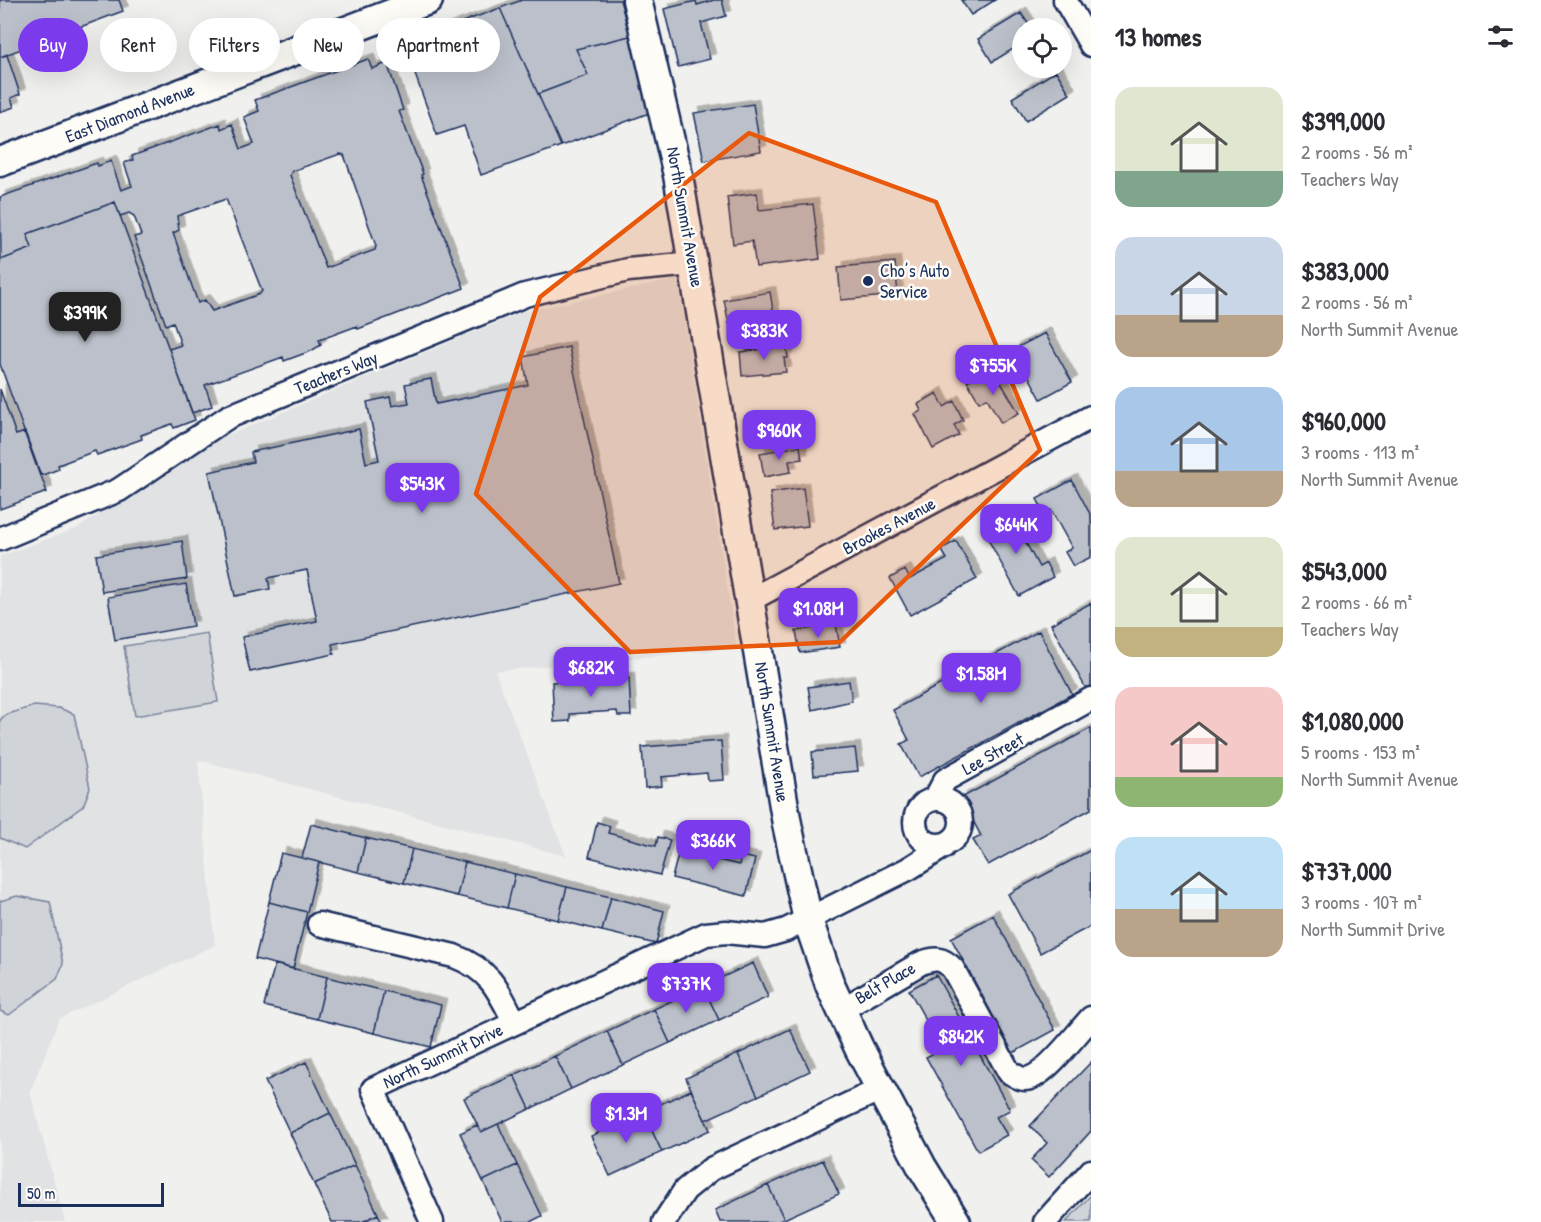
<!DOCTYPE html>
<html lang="en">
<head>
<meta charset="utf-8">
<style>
	body { margin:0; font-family:"Patrick Hand",sans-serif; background:#f7f7f7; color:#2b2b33; height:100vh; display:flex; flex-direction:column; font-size:22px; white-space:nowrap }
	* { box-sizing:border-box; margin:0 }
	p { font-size:20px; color:#7c7c81 }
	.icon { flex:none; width:33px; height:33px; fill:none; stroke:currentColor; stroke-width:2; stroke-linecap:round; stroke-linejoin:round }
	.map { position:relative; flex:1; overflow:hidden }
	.side { display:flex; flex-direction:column; background:#fff; width:450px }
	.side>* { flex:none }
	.banner { position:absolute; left:18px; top:18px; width:570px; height:54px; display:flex; gap:12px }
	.controls { position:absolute; left:1012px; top:18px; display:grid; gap:12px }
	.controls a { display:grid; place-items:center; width:60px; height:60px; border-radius:50%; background:#fff; box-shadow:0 6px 24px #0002; font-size:30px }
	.scale { position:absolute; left:18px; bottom:15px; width:146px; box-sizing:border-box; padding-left:6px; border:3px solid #1b2f5e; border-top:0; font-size:16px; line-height:21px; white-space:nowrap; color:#1b2f5e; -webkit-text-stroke:4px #fdfcf7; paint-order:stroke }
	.price { position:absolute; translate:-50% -51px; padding:0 14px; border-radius:12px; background:#7c3aed; color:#fff; font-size:20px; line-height:39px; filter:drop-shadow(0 2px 3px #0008) }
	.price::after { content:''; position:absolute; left:50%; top:36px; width:18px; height:14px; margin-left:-9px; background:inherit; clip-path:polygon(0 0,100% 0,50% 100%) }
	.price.current { background:#222; color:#fff }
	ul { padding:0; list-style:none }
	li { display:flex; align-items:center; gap:18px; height:150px; padding:0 24px }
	li span { display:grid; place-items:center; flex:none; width:168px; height:120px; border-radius:18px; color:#555 }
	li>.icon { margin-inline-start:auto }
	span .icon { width:72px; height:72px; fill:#fffc; stroke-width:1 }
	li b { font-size:26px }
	h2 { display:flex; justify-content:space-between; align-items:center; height:72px; padding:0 24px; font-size:26px }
	.pill { padding:0 21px; border-radius:27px; background:#fff; box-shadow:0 6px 24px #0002; font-size:21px; line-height:54px }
	.pill.current { background:#7c3aed; color:#fff }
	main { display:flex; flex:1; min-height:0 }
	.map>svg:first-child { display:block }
</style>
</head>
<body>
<main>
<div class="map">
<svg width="1091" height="1222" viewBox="0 0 1091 1222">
	<defs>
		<filter id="shadow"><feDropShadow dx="5.5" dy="-5.5" stdDeviation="0" flood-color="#0004"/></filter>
	</defs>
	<rect width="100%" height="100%" fill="#f0f0ee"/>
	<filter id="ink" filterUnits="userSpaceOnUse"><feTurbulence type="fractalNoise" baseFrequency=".0167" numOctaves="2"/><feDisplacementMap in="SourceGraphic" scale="12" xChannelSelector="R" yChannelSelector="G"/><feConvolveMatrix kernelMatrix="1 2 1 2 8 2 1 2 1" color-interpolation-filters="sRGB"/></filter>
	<g filter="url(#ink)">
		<path fill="#e0e2e3" d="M 678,279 L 737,648 L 495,671 L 566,856 L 198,760 L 215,945 L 59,1019 L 30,1092 L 65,1222 L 0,1222 L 0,556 L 78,528 L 200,447 L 524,311 Z"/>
		<path fill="#d0d3d8" stroke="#76819b" stroke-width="1.5" d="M 207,633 L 218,702 L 135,716 L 124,646 Z
			M 34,706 L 59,708 L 74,714 L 90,788 L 83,806 L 25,849 L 0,838 L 0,720 L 5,715 Z
			M 17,896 L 50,902 L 63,964 L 57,979 L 9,1015 L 0,1011 L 0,901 Z
			M 1091,1195 L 1091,1222 L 1066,1222 Z"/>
		<path fill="#bbc0ca" stroke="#1b2f5e" stroke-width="1.5" fill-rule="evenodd" filter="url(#shadow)" d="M 0,0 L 119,0 L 123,11 L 0,57 Z
			M 522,0 L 620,0 L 630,36 L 576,49 L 588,75 L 538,94 L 500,8 Z
			M 714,0 L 722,0 L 726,16 L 701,23 L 710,59 L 678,67 L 664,9 L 696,1 L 697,5 Z
			M 961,0 L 995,0 L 971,15 Z
			M 500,8 L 561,146 L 481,175 L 464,126 L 437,135 L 412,66 L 439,56 L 430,34 Z
			M 1021,13 L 1031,28 L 1023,28 L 1023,43 L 992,62 L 978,39 Z
			M 630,36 L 649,113 L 561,146 L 538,94 L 588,75 L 576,49 Z
			M 7,55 L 20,94 L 11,98 L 14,107 L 0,112 L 0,57 Z
			M 368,59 L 372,69 L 387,63 L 403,110 L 399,111 L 423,174 L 421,175 L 464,288 L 358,329 L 357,326 L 319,340 L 321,345 L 311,351 L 284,361 L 283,357 L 205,385 L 212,406 L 192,413 L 169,349 L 181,345 L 173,322 L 166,325 L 134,237 L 141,235 L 134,216 L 129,213 L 120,216 L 115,202 L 27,234 L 32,248 L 1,260 L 0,197 L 97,163 L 98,166 L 111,161 L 121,190 L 132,186 L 124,163 L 133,160 L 132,156 L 220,124 L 221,129 L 232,124 L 241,149 L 254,144 L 244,117 L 259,111 L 255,100 ZM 340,154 L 344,155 L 376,246 L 375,250 L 326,268 L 290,175 L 292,171 ZM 226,199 L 262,291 L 260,294 L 212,311 L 205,300 L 198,303 L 173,233 L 179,230 L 177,216 Z
			M 1056,71 L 1070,94 L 1026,121 L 1012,98 Z
			M 753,104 L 761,151 L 704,161 L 694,113 Z
			M 757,193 L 759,210 L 813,204 L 820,259 L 756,267 L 752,241 L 733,244 L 727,197 Z
			M 115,202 L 195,420 L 174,428 L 172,424 L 141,435 L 142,439 L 97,455 L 95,451 L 58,465 L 59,469 L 40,476 L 0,364 L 0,256 L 1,260 L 32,248 L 27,234 Z
			M 895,262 L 898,295 L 841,300 L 838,267 Z
			M 770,292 L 774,316 L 729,324 L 724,300 Z
			M 1045,333 L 1072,382 L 1041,399 L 1014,349 Z
			M 786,346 L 788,358 L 784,358 L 786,372 L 742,376 L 740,352 Z
			M 569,347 L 619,583 L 332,644 L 334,654 L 250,672 L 242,637 L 317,621 L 307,570 L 268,578 L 270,589 L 235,596 L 209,472 L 253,462 L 251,452 L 359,429 L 366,463 L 379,460 L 367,402 L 390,397 L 392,406 L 409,403 L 405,384 L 431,379 L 436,404 L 528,385 L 523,357 Z
			M 987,370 L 995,384 L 1000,381 L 1019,413 L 1001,423 L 987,398 L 979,402 L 967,381 Z
			M 0,389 L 16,435 L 25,432 L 47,492 L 0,509 Z
			M 937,393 L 944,407 L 954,401 L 963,420 L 954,425 L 959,435 L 933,449 L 915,414 L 921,411 L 918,404 Z
			M 800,446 L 802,459 L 789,461 L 791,472 L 764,477 L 760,453 Z
			M 1072,480 L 1091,516 L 1091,557 L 1073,566 L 1065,552 L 1072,548 L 1051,510 L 1045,514 L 1037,499 Z
			M 803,488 L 808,526 L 775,530 L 770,493 Z
			M 1017,512 L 1024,525 L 1018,528 L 1039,567 L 1046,563 L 1053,577 L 1019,596 L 983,530 Z
			M 182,541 L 187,579 L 102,592 L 96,555 Z
			M 956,541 L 977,579 L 910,615 L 890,578 L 905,570 L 910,579 L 947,559 L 941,549 Z
			M 186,584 L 193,626 L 115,640 L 108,597 Z
			M 1091,603 L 1091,698 L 1051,624 Z
			M 836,624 L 840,647 L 800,653 L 796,631 Z
			M 1039,631 L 1072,694 L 919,777 L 901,744 L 909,740 L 893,710 Z
			M 629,678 L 631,716 L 618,716 L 617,711 L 570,714 L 570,721 L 554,722 L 552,682 Z
			M 849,681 L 852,701 L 812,710 L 808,687 Z
			M 1091,728 L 1091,809 L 988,865 L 973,840 L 981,836 L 961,798 Z
			M 721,741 L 724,780 L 708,781 L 707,773 L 661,777 L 662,786 L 645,788 L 642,747 Z
			M 855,748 L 858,771 L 814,775 L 812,752 Z
			M 597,822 L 610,826 L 608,833 L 656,846 L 658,837 L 670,840 L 660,875 L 589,857 Z
			M 311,824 L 366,838 L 358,872 L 302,858 Z
			M 366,838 L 412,849 L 404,883 L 358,872 Z
			M 681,843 L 695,846 L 693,854 L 739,865 L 741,856 L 755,859 L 746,896 L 672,878 Z
			M 412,849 L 465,862 L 457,896 L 404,883 Z
			M 1091,850 L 1091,926 L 1040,953 L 1008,894 Z
			M 281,853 L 319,862 L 307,912 L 269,902 Z
			M 465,862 L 515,874 L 507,908 L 457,896 Z
			M 515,874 L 567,887 L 558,920 L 507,908 Z
			M 567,887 L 611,897 L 602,931 L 558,920 Z
			M 611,897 L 664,911 L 656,944 L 602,931 Z
			M 269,902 L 307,912 L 293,969 L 255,959 Z
			M 993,915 L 1055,1030 L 1013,1053 L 951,938 Z
			M 753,963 L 768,997 L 719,1020 L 703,986 Z
			M 275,964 L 327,977 L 317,1019 L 264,1006 Z
			M 936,975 L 1010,1110 L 996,1117 L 1007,1135 L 978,1151 L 926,1057 L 942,1049 L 909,990 Z
			M 327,977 L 384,991 L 374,1033 L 317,1019 Z
			M 703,986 L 719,1020 L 670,1043 L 654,1009 Z
			M 384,991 L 441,1005 L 431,1047 L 374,1033 Z
			M 654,1009 L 670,1043 L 623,1065 L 607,1031 Z
			M 790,1029 L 810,1071 L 758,1096 L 738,1054 Z
			M 607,1031 L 623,1065 L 571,1089 L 555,1056 Z
			M 738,1054 L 758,1096 L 705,1120 L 686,1078 Z
			M 555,1056 L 571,1089 L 530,1109 L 514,1075 Z
			M 306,1062 L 330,1113 L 290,1133 L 265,1081 Z
			M 1091,1062 L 1091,1131 L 1049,1177 L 1031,1160 L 1047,1143 L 1030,1126 Z
			M 514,1075 L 530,1109 L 481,1132 L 464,1098 Z
			M 691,1090 L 710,1130 L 662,1152 L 643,1112 Z
			M 643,1112 L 662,1152 L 610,1176 L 591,1136 Z
			M 330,1113 L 355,1165 L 314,1184 L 290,1133 Z
			M 498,1124 L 517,1165 L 483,1181 L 460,1133 L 477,1125 L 481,1132 Z
			M 823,1160 L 839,1194 L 784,1219 L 768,1185 Z
			M 355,1165 L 378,1214 L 362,1222 L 332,1222 L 314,1184 Z
			M 517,1165 L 542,1216 L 530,1222 L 502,1222 L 483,1181 Z
			M 768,1185 L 784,1219 L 777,1222 L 720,1222 L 715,1210 Z
			M 378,1214 L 382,1222 L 362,1222 Z"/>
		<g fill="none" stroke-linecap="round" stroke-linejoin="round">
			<defs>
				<path id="minor" d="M 1065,0 L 1091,45
					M 0,539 L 119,490 L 228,417 L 525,295 L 628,270 L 693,264
					M 750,600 L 1091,417
					M915 822a23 23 0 1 1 46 0a23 23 0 1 1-46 0Z
					M 935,799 L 945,780 L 1091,699
					M 319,924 L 454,956 C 490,970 498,989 515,1023
					M 841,1010 L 921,963 C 935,958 942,957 953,969 L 1009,1072 C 1016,1076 1022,1081 1030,1078 C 1048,1072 1077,1033 1091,1018
					M 432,1222 L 373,1089 L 706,934 L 726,932 L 765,936 L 786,930 L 908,869 L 943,847
					M 664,1222 L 685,1190 L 711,1169 L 881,1089
					M 1045,1222 L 1091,1171"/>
				<path id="tertiary" d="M 637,0 L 678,175 L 787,824 L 808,920 L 830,985 L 859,1048 L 922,1167 L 956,1222
					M 0,162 L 428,0"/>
			</defs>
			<use href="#minor" stroke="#1b2f5e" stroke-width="27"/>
			<use href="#tertiary" stroke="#1b2f5e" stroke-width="33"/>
			<use href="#minor" stroke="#fdfcf7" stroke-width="22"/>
			<use href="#tertiary" stroke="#fdfcf7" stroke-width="28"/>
		</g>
	</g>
	<path fill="#e8590c" fill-opacity="0.2" stroke="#e8590c" stroke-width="4.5" stroke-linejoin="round" d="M 749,133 L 936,202 L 1040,450 L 840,642 L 630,652 L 476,494 L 540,297 Z"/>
	<circle fill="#1b2f5e" stroke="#fdfcf7" stroke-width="2" cx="868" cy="281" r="6"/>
	<g text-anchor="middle" stroke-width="5" stroke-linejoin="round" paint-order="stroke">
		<g font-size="18" fill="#1b2f5e" stroke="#fdfcf7">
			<text transform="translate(130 113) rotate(-21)" y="6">East Diamond Avenue</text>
			<text transform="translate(685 217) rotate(80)" y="6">North Summit Avenue</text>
			<text transform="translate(336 373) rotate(-22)" y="6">Teachers Way</text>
			<text transform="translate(889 526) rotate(-28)" y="6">Brookes Avenue</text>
			<text transform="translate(772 732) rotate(81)" y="6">North Summit Avenue</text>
			<text transform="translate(993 754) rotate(-29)" y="6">Lee Street</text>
			<text transform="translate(885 983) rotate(-30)" y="6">Belt Place</text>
			<text transform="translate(443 1056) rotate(-25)" y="6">North Summit Drive</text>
		</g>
		<g font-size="18" fill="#1b2f5e" stroke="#fdfcf7" text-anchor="start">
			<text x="880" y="277">Cho’s Auto<tspan x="880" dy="21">Service</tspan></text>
		</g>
	</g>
</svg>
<div class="controls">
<a><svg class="icon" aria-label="locate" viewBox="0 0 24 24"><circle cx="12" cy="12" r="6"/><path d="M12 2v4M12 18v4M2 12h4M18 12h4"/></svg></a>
</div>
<div class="scale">50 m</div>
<b class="price current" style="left:85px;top:343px">$399K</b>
<b class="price" style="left:764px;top:361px">$383K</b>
<b class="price" style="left:993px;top:396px">$755K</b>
<b class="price" style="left:779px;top:461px">$960K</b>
<b class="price" style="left:422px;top:514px">$543K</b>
<b class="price" style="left:1016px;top:555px">$644K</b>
<b class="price" style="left:818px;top:639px">$1.08M</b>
<b class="price" style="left:591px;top:698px">$682K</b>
<b class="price" style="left:981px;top:704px">$1.58M</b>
<b class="price" style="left:713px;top:871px">$366K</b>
<b class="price" style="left:686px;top:1014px">$737K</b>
<b class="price" style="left:961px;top:1067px">$842K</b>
<b class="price" style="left:626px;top:1144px">$1.3M</b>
<div class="banner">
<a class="pill current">Buy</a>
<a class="pill">Rent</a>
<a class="pill">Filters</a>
<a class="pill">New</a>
<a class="pill">Apartment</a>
</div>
</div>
<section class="side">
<h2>13 homes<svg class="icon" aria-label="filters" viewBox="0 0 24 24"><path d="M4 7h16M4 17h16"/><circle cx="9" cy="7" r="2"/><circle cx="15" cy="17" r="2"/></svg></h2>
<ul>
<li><span style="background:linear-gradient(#dfe7d0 70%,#7fa58c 0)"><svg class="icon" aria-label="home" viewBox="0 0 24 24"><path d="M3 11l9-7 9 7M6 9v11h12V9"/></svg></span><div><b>$399,000</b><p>2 rooms · 56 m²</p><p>Teachers Way</p></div></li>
<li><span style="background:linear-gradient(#c9d6e8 65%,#b9a48a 0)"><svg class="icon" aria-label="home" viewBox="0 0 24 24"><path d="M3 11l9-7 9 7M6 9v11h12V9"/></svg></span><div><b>$383,000</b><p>2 rooms · 56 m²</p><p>North Summit Avenue</p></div></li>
<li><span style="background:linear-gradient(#a9c7e8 70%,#b9a48a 0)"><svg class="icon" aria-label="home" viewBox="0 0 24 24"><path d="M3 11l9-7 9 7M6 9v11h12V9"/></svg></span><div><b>$960,000</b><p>3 rooms · 113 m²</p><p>North Summit Avenue</p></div></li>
<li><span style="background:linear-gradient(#dfe7d0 75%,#c2b280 0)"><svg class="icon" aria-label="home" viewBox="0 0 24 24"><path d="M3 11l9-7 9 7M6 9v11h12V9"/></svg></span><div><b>$543,000</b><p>2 rooms · 66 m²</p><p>Teachers Way</p></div></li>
<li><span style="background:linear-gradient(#f6c9c9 75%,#8fb573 0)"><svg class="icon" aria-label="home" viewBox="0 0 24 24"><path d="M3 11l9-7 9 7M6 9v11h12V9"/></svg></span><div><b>$1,080,000</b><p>5 rooms · 153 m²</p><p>North Summit Avenue</p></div></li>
<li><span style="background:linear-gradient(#bfe0f5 60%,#b9a48a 0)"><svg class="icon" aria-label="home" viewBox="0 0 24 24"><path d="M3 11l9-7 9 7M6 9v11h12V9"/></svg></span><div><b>$737,000</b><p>3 rooms · 107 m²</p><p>North Summit Drive</p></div></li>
</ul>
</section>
</main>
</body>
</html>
